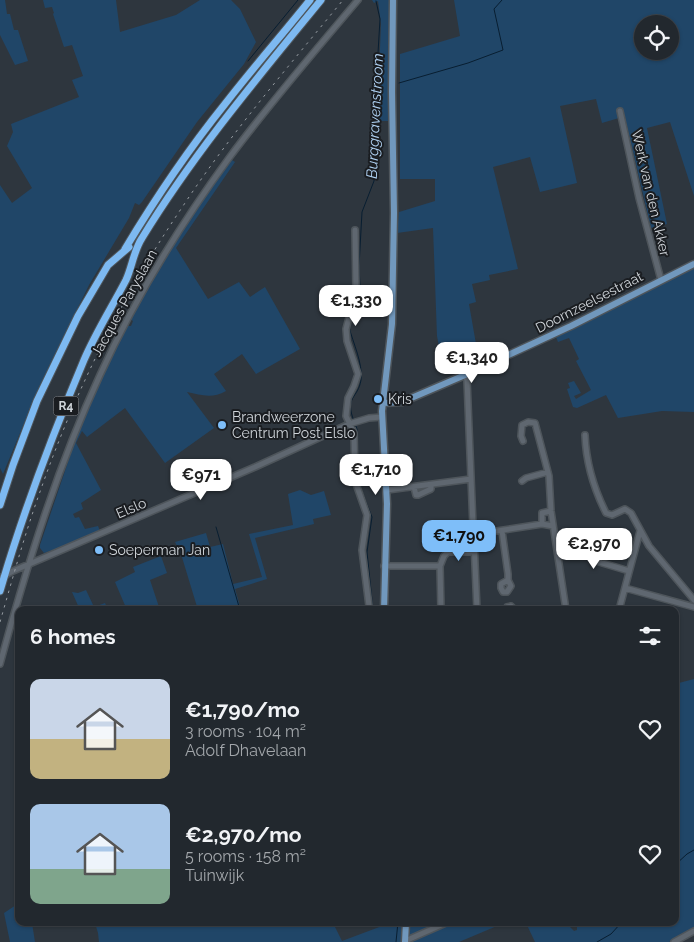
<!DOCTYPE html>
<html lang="en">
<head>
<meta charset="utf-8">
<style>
	body { margin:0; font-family:Raleway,sans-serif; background:#2e343a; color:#f1f3f6; height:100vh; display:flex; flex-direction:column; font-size:19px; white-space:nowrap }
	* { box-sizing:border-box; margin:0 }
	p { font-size:16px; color:#a2a6aa }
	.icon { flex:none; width:28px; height:28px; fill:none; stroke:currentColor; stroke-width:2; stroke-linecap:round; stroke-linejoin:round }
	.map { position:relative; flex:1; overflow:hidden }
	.side { position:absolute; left:15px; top:606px; width:664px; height:320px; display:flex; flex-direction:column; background:#22282e; border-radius:10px; box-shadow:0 1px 4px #0004,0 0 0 1px #3f444a }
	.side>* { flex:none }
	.tools { position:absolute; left:634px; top:15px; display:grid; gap:10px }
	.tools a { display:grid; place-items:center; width:45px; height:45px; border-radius:50%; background:#22282e; box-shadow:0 1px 4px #0004,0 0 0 1px #3f444a; font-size:25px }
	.price { position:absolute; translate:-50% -42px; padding:0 11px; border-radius:10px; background:#fff; color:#222; font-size:16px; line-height:32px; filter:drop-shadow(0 1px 2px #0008) }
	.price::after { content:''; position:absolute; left:50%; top:30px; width:15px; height:11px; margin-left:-8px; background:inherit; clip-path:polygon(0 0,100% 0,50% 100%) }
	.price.active { background:#7ebef9; color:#111 }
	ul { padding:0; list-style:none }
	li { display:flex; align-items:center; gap:15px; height:125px; padding:0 15px }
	li span { display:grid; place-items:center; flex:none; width:140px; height:100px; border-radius:10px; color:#555 }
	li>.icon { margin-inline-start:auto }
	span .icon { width:60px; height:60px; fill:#fffc; stroke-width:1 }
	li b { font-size:21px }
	h2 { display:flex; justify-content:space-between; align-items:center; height:60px; padding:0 15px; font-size:21px }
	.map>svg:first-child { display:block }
</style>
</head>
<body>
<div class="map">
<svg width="694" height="942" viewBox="0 0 694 942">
	<rect width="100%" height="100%" fill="#2e363e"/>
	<path fill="#204668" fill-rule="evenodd" d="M 0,0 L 5,0 L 7,14 L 10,14 L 14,30 L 18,30 L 28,61 L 15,65 L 0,35 Z
		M 43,0 L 116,0 L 120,32 L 176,15 L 200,0 L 231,0 L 240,9 L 256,42 L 244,64 L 197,122 L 142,202 L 139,205 L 135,203 L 129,218 L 89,285 L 58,348 L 40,385 L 3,474 L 0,468 L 0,185 L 12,203 L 32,188 L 7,146 L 13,132 L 11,124 L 79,97 L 72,80 L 83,76 L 72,45 L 64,47 L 53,14 L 54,13 L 52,7 L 45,8 Z
		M 372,0 L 389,0 L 389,121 L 377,121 L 381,24 L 378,1 L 374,3 Z
		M 454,0 L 694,0 L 694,196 L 670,122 L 647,128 L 667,224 L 651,228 L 623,109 L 617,109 L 619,118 L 602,123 L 596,99 L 560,106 L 577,183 L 540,192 L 530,157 L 493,167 L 518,269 L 489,275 L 490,280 L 472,284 L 476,302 L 469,304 L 476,344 L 440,352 L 437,336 L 433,228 L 397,233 L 399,212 L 435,201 L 435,179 L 400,179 L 400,54 L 460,36 ZM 642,24 L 670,24 L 670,51 L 642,51 Z
		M 232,160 L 235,162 L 176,248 L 208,299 L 239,282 L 250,297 L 265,287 L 300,349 L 256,374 L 242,354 L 214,374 L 226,391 C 212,399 201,395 187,392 L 214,428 L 165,463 L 125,408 L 87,437 L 82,431 L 76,443 L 101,490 L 81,503 L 83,509 L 73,514 L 75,518 L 79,517 L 85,529 L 98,526 L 100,531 L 68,545 L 44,553 L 40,548 L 40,545 L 71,453 L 69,452 L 103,372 L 127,326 L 131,326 L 133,321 L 130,319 C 161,264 194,210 232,160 Z
		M 694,267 L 694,412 L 662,411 L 618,418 L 606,395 L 577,408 L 573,407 L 567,389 L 570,388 L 568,383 L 574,381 L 581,393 L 574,396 L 576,399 L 591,390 L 576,361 L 579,359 L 569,338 L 558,342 L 556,337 Z
		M 300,490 L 311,495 L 324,491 L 331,515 L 313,519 L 314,524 L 255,538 L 267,579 L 235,589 L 241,610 L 198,610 L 181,554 L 175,542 L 206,533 L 210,547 L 223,544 L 233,584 L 262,577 L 249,534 L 293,525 L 288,494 Z
		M 161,556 L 167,573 L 150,580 L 160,610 L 127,610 L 115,582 L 135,572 L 133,567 Z
		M 86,590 L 94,607 L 105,603 L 108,610 L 80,610 L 72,592 L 78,593 Z
		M 694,679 L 694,928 L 669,942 L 535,942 L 526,923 L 566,923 L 574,931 L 577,930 L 577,923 L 675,922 L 675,684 Z
		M 19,903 L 19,922 L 32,923 L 35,942 L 10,942 L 4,913 Z
		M 95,923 L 333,923 L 342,941 L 390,923 L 402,923 L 401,942 L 99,942 L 98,933 Z
		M 409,923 L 504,923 L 459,942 L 409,942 Z"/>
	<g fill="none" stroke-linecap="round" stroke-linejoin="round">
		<path stroke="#081e31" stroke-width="1" d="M 248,61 L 298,0
			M 399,83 L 468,63 L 503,50 L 494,9 L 502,0
			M 356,299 L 360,286 L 359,266 L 362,212 L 374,181 L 376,87 L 380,19 L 376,1
			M 349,327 C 353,343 363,363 361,380 C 358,399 344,396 354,421
			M 355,424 L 357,429 L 357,469 L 361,489 L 372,517 L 367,552 L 373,610
			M 216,527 L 240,610
			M 675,865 L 687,854 L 694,850
			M 396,942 L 398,922
			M 597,942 L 611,934 L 622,922"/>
		<defs>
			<path id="minor" d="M 620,111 L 639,198 L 661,280
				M 355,230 L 356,291 L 346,329 L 347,341 L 358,374 L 354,386 L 348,398 L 346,416 L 354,433 L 355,481 L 367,515 L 362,550 L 369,606
				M 465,375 L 467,380 L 473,526 L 477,534 L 474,541 L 477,610
				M 585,435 C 586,462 594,489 606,513 L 612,515 L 625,509 L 631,513 L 649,546 L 694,600
				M 523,441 L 521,436 L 522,425 L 528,422 L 535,423 L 549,476 L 551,511 L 566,610
				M 522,481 L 526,478 L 548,472
				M 414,487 L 416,495 L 418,495 L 431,489 L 431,485
				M 387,490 L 471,479
				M 542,524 L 542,513 L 551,511
				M 502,531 L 508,574 L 508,580 L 511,586 L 507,592 L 503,592 L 501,588 L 501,584 L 508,580
				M 477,534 L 542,524 L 553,526
				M 605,541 L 599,562 L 629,571
				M 384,566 L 440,566 L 441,610
				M 440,566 L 444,556 L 448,552 L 474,552
				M 0,578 L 13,571 L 255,467 L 349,424 L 369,418 L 382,417
				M 625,588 L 694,607
				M 505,610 L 507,607 L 511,606 L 515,610
				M 619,610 L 640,531
				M 0,664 C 27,565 57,468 100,375 C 135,298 180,225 229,158 C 270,103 314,52 358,0
				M 405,941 L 448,922
				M 674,942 L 694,931"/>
			<path id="major" d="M 383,403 L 402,402 L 465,375 L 571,326 L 694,264
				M 384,610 L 387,504 L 382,411 L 392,324 L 394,213 L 392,92 L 393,0
				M 405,942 L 406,922"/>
			<path id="highway" d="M 125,249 C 155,199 188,150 225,104 C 252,69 282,35 310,0
				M 0,505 L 13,465 L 37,401 L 78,316 L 108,265 L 129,247
				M 0,591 C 23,512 52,436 84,360 C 96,332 112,307 126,280 C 132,267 134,250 142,238 C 194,153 258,77 321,0"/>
		</defs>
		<use href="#minor" stroke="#4e555b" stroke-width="8"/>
		<use href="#major" stroke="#4e555b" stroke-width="9"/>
		<use href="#highway" stroke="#4e555b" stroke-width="9"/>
		<use href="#minor" stroke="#5f6770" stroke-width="5"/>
		<use href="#major" stroke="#7198bd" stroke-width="6"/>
		<use href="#highway" stroke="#7db9f1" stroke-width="7"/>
		<path stroke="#979da3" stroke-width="1" stroke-dasharray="2.5 5" stroke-linecap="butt" d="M 0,622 C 13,577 25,533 41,489 C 76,389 124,293 183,206 C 231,133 288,67 343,0"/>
	</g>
	<g fill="#7ebef9" stroke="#1a1d21" stroke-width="2">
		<circle cx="378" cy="399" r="5"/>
		<circle cx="222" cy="425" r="5"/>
		<circle cx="99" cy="550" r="5"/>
	</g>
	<g text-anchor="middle" stroke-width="4" stroke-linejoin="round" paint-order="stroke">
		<rect fill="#1a1d21" stroke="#999da2" stroke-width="1" x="53.5" y="396.5" width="25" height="19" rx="4"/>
		<g font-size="12" font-weight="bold" fill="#cfd4d9">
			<text x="66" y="410">R4</text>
		</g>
		<g font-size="14" fill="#cfd4d9" stroke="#1a1d21">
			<text transform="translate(651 193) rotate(77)" y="5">Werk van den Akker</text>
			<text transform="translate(589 302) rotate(-27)" y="5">Doornzeelsestraat</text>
			<text transform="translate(124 303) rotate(-61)" y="5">Jacques Paryslaan</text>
			<text transform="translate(131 508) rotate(-23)" y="5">Elslo</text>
		</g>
		<g font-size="14" fill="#cfd4d9" stroke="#1a1d21" text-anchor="start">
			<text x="388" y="404">Kris</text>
			<text x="232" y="422">Brandweerzone<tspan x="232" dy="16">Centrum Post Elslo</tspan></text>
			<text x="109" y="555">Soeperman Jan</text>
		</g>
		<g font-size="15" font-style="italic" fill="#b0d2f3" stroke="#1a1d21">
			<text transform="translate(375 116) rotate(-87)" y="5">Burggravenstroom</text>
		</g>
	</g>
</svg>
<div class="tools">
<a><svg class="icon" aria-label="locate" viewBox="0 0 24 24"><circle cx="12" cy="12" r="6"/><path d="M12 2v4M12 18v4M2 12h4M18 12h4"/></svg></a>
</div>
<b class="price" style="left:356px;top:327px">€1,330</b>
<b class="price" style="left:472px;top:384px">€1,340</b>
<b class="price" style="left:376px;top:496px">€1,710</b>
<b class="price" style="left:201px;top:501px">€971</b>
<b class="price active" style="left:459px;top:562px">€1,790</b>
<b class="price" style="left:594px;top:570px">€2,970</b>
<section class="side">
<h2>6 homes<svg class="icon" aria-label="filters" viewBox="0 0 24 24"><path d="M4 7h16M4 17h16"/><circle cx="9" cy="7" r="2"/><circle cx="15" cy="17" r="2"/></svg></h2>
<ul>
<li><span style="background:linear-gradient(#c9d6e8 60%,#c2b280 0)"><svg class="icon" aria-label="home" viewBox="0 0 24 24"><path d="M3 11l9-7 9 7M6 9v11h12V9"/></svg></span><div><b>€1,790/mo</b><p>3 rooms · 104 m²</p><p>Adolf Dhavelaan</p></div><svg class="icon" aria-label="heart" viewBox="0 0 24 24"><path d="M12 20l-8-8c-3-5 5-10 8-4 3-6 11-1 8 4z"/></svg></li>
<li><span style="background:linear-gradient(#a9c7e8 65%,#7fa58c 0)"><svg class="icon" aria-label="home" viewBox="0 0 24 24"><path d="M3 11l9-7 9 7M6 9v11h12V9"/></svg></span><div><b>€2,970/mo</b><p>5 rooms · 158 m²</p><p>Tuinwijk</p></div><svg class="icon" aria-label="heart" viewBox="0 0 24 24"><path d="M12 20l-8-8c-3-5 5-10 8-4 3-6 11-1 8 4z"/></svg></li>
</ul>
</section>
</div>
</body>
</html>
